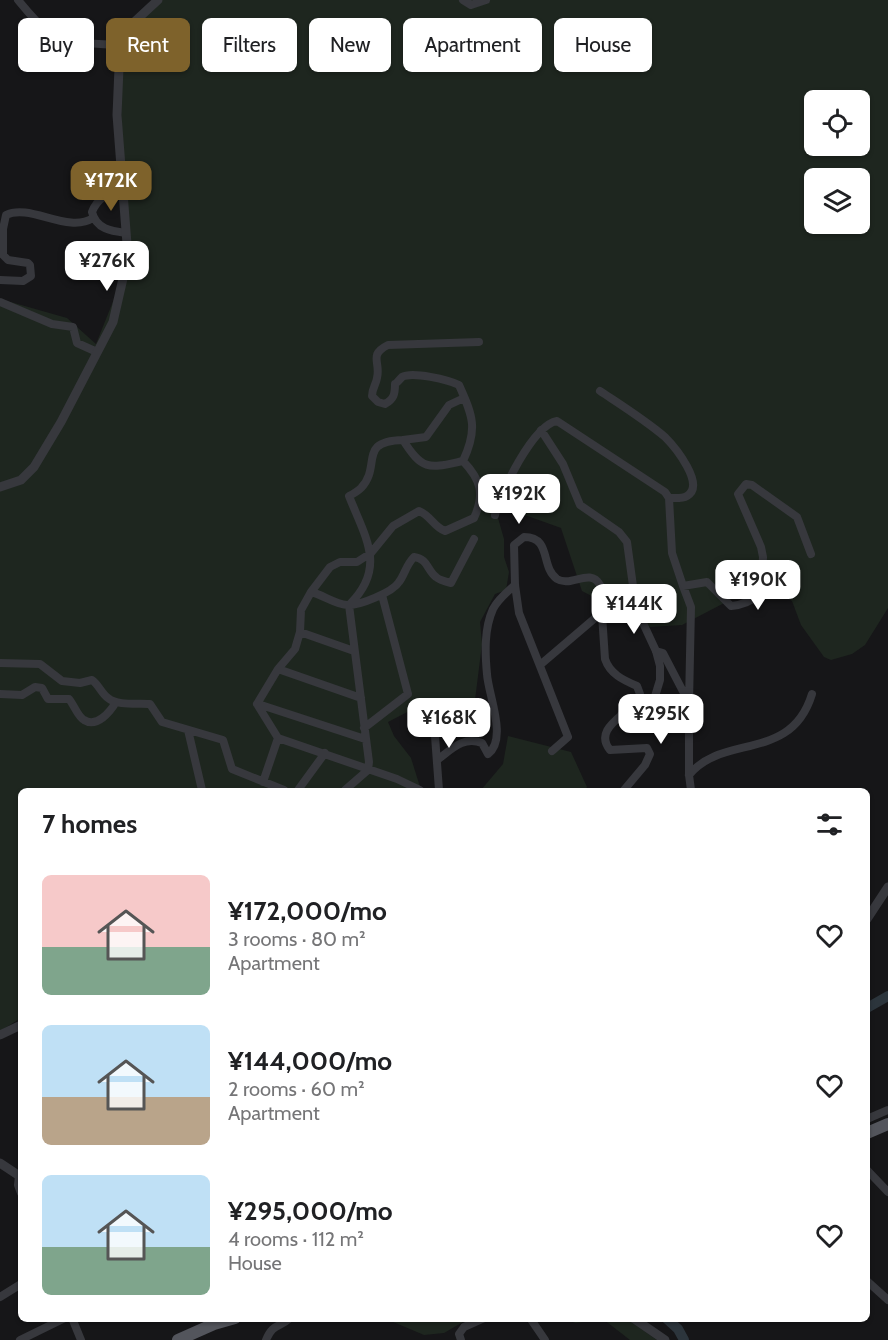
<!DOCTYPE html>
<html lang="en">
<head>
<meta charset="utf-8">
<style>
	body { margin:0; font-family:Cabin,sans-serif; background:#f6f6f6; color:#202124; height:100vh; display:flex; flex-direction:column; font-size:22px; white-space:nowrap }
	* { box-sizing:border-box; margin:0 }
	p { font-size:20px; color:#757577 }
	.icon { flex:none; width:33px; height:33px; fill:none; stroke:currentColor; stroke-width:2; stroke-linecap:round; stroke-linejoin:round }
	.map { position:relative; flex:1; overflow:hidden }
	.side { position:absolute; left:18px; top:788px; width:852px; height:534px; display:flex; flex-direction:column; background:#fff; border-radius:9px; box-shadow:0 2px 4px #0004 }
	.side>* { flex:none }
	.guide { position:absolute; left:18px; top:18px; width:852px; height:54px; display:flex; gap:12px }
	.fabs { position:absolute; left:804px; top:90px; display:grid; gap:12px }
	.fabs a { display:grid; place-items:center; width:66px; height:66px; border-radius:9px; background:#fff; box-shadow:0 2px 4px #0004; font-size:30px }
	.price { position:absolute; translate:-50% -51px; padding:0 14px; border-radius:12px; background:#fff; color:#222; font-size:20px; line-height:39px; filter:drop-shadow(0 2px 3px #0008) }
	.price::after { content:''; position:absolute; left:50%; top:36px; width:18px; height:14px; margin-left:-9px; background:inherit; clip-path:polygon(0 0,100% 0,50% 100%) }
	.price.current { background:#7e622b; color:#fff }
	ul { padding:0; list-style:none }
	li { display:flex; align-items:center; gap:18px; height:150px; padding:0 24px }
	li span { display:grid; place-items:center; flex:none; width:168px; height:120px; border-radius:9px; color:#555 }
	li>.icon { margin-inline-start:auto }
	span .icon { width:72px; height:72px; fill:#fffc; stroke-width:1 }
	li b { font-size:26px }
	h2 { display:flex; justify-content:space-between; align-items:center; height:72px; padding:0 24px; font-size:26px }
	.pill { padding:0 21px; border-radius:9px; background:#fff; box-shadow:0 2px 4px #0004; font-size:21px; line-height:54px }
	.pill.current { background:#7e622b; color:#fff }
	.map>svg:first-child { display:block }
</style>
</head>
<body>
<div class="map">
<svg width="888" height="1340" viewBox="0 0 888 1340">
	<rect width="100%" height="100%" fill="#161618"/>
	<path fill="#1e261f" fill-rule="evenodd" d="M 159,0 L 473,0 L 477,3 L 481,0 L 888,0 L 888,608 L 865,645 L 852,654 L 831,660 L 824,657 L 801,625 L 792,601 L 770,588 L 753,588 L 682,625 L 650,627 L 623,618 L 605,603 L 582,591 L 561,528 L 494,504 L 504,539 L 504,557 L 509,572 L 506,590 L 495,594 L 480,622 L 482,644 L 475,700 L 417,707 L 388,722 L 394,736 L 411,758 L 421,790 L 21,790 L 21,1018 L 0,1031 L 0,299 L 67,318 L 96,344 L 124,274 L 120,45 ZM 814,100 L 860,100 L 860,146 L 814,146 ZM 814,178 L 860,178 L 860,224 L 814,224 Z
		M 508,736 L 571,752 L 587,787 L 584,790 L 481,790 L 503,764 Z
		M 378,1318 L 468,1318 L 468,1319 L 444,1333 L 424,1335 L 391,1321 L 377,1321 Z
		M 563,1319 L 627,1319 L 657,1340 L 630,1340 L 603,1319 L 576,1323 Z"/>
	<g fill="none" stroke-linecap="round" stroke-linejoin="round">
		<path stroke="#2c353c" stroke-width="10" d="M 867,1008 L 888,996
			M 666,1318 L 678,1329 L 684,1340"/>
		<path stroke="#37383d" stroke-width="8" d="M 18,0 C 27,11 36,22 47,31 C 65,46 97,43 120,45
			M 463,0 L 471,5 L 486,0
			M 122,188 C 108,194 98,197 92,212 C 96,229 111,231 126,233
			M 0,280 L 23,281 L 31,276 L 30,265 L 28,263 L 8,260 L 3,255 L 3,229 L 6,215 C 30,203 68,234 93,218
			M 0,302 L 52,324 L 73,327 L 77,343 L 97,352
			M 600,391 C 621,405 645,420 665,437 C 675,447 706,485 687,496 C 682,499 674,498 669,498
			M 541,430 L 563,464 L 580,505 L 619,532 L 627,542 L 636,608 L 656,651 L 660,666 L 660,680 L 653,703 L 629,717 L 621,715
			M 403,440 L 426,437 L 449,405 L 464,398
			M 463,461 C 478,429 473,416 459,385 C 449,380 412,371 402,377 C 401,378 396,384 395,384 C 395,394 394,399 385,404 L 378,402 L 372,396 C 372,388 376,385 377,378 C 381,362 368,355 388,345 L 479,342
			M 495,515 C 500,493 533,425 557,421 L 665,492 L 669,498 L 672,553 L 683,586 L 707,582 L 731,606 C 743,605 752,601 761,593 L 763,557 L 761,547 L 738,494 L 746,484 L 752,485 L 797,517 L 811,554
			M 683,586 L 691,607 L 689,703
			M 311,592 L 330,567 L 340,562 L 357,562 L 371,553 L 393,526 L 419,511 C 430,515 434,527 445,531 L 474,518 C 485,494 481,480 463,461
			M 350,604 C 387,567 365,537 349,496 C 353,494 358,491 361,488 C 382,466 357,441 403,440 C 423,472 430,468 463,461
			M 300,632 L 354,651
			M 656,651 L 663,653 L 689,703 L 689,775 L 691,790
			M 0,663 L 40,664 L 62,681 L 80,683 L 92,680 C 99,685 101,693 108,698 C 117,706 138,703 150,704 L 162,722 L 223,740 L 232,769 L 284,790
			M 540,665 L 601,613
			M 278,669 L 361,698
			M 0,694 L 22,695 L 35,687 L 42,688 L 48,699 L 69,699 C 74,705 78,717 84,720 C 97,728 110,712 116,702
			M 257,704 L 278,669 L 295,649 L 300,632 L 301,610 L 311,592 C 323,595 335,604 347,605 C 359,606 393,592 399,582 C 405,574 406,565 414,557 C 428,559 427,570 436,577 C 439,580 447,582 451,583 L 474,539
			M 257,704 L 278,738 L 397,779 L 420,790
			M 258,704 L 365,739
			M 433,709 L 439,790
			M 364,728 L 408,694 L 382,595
			M 188,730 L 202,790
			M 552,751 L 568,737 L 519,613 L 515,585 L 514,545 L 524,537 C 552,537 540,567 557,579 C 571,588 590,567 600,585 L 605,659 C 610,674 623,680 637,686 L 640,694 C 633,714 591,726 610,750 L 647,748 L 650,754 L 645,765 L 624,790
			M 437,760 C 452,749 463,736 482,743 L 488,754 C 508,739 488,694 487,674 C 485,653 484,629 493,609 C 498,599 507,592 515,585
			M 689,775 C 723,733 791,763 812,694
			M 263,782 L 278,738
			M 298,790 L 325,753
			M 345,790 L 368,770 L 369,762 L 349,605
			M 867,1119 L 888,1110
			M 867,1170 L 888,1192
			M 19,1176 L 18,1185 L 21,1193
			M 867,1281 L 888,1300
			M 0,1297 L 21,1284
			M 72,1318 L 81,1340
			M 530,1318 L 545,1340
			M 20,1340 L 65,1318
			M 266,1340 C 273,1323 279,1328 290,1318
			M 461,1340 L 459,1334 L 464,1327 L 484,1318"/>
		<path stroke="#37383d" stroke-width="9" d="M 0,487 L 21,480 L 34,467 L 61,422 L 113,322 L 124,274 L 127,244 L 117,115 L 120,45 L 131,25 L 158,0
			M 867,919 L 888,887
			M 0,1035 L 21,1025
			M 0,1163 L 21,1177
			M 633,1318 L 665,1340"/>
		<path stroke="#53555c" stroke-width="12" d="M 867,1133 L 888,1124
			M 178,1340 L 214,1324 L 235,1318"/>
	</g>
</svg>
<div class="fabs">
<a><svg class="icon" aria-label="locate" viewBox="0 0 24 24"><circle cx="12" cy="12" r="6"/><path d="M12 2v4M12 18v4M2 12h4M18 12h4"/></svg></a>
<a><svg class="icon" aria-label="layers" viewBox="0 0 24 24"><path d="M12 4l9 5-9 5-9-5zM3 14l9 5 9-5"/></svg></a>
</div>
<b class="price current" style="left:111px;top:212px">¥172K</b>
<b class="price" style="left:107px;top:292px">¥276K</b>
<b class="price" style="left:519px;top:525px">¥192K</b>
<b class="price" style="left:758px;top:611px">¥190K</b>
<b class="price" style="left:634px;top:635px">¥144K</b>
<b class="price" style="left:661px;top:745px">¥295K</b>
<b class="price" style="left:449px;top:749px">¥168K</b>
<div class="guide">
<a class="pill">Buy</a>
<a class="pill current">Rent</a>
<a class="pill">Filters</a>
<a class="pill">New</a>
<a class="pill">Apartment</a>
<a class="pill">House</a>
</div>
<section class="side">
<h2>7 homes<svg class="icon" aria-label="filters" viewBox="0 0 24 24"><path d="M4 7h16M4 17h16"/><circle cx="9" cy="7" r="2"/><circle cx="15" cy="17" r="2"/></svg></h2>
<ul>
<li><span style="background:linear-gradient(#f6c9c9 60%,#7fa58c 0)"><svg class="icon" aria-label="home" viewBox="0 0 24 24"><path d="M3 11l9-7 9 7M6 9v11h12V9"/></svg></span><div><b>¥172,000/mo</b><p>3 rooms · 80 m²</p><p>Apartment</p></div><svg class="icon" aria-label="heart" viewBox="0 0 24 24"><path d="M12 20l-8-8c-3-5 5-10 8-4 3-6 11-1 8 4z"/></svg></li>
<li><span style="background:linear-gradient(#bfe0f5 60%,#b9a48a 0)"><svg class="icon" aria-label="home" viewBox="0 0 24 24"><path d="M3 11l9-7 9 7M6 9v11h12V9"/></svg></span><div><b>¥144,000/mo</b><p>2 rooms · 60 m²</p><p>Apartment</p></div><svg class="icon" aria-label="heart" viewBox="0 0 24 24"><path d="M12 20l-8-8c-3-5 5-10 8-4 3-6 11-1 8 4z"/></svg></li>
<li><span style="background:linear-gradient(#bfe0f5 60%,#7fa58c 0)"><svg class="icon" aria-label="home" viewBox="0 0 24 24"><path d="M3 11l9-7 9 7M6 9v11h12V9"/></svg></span><div><b>¥295,000/mo</b><p>4 rooms · 112 m²</p><p>House</p></div><svg class="icon" aria-label="heart" viewBox="0 0 24 24"><path d="M12 20l-8-8c-3-5 5-10 8-4 3-6 11-1 8 4z"/></svg></li>
</ul>
</section>
</div>
</body>
</html>
